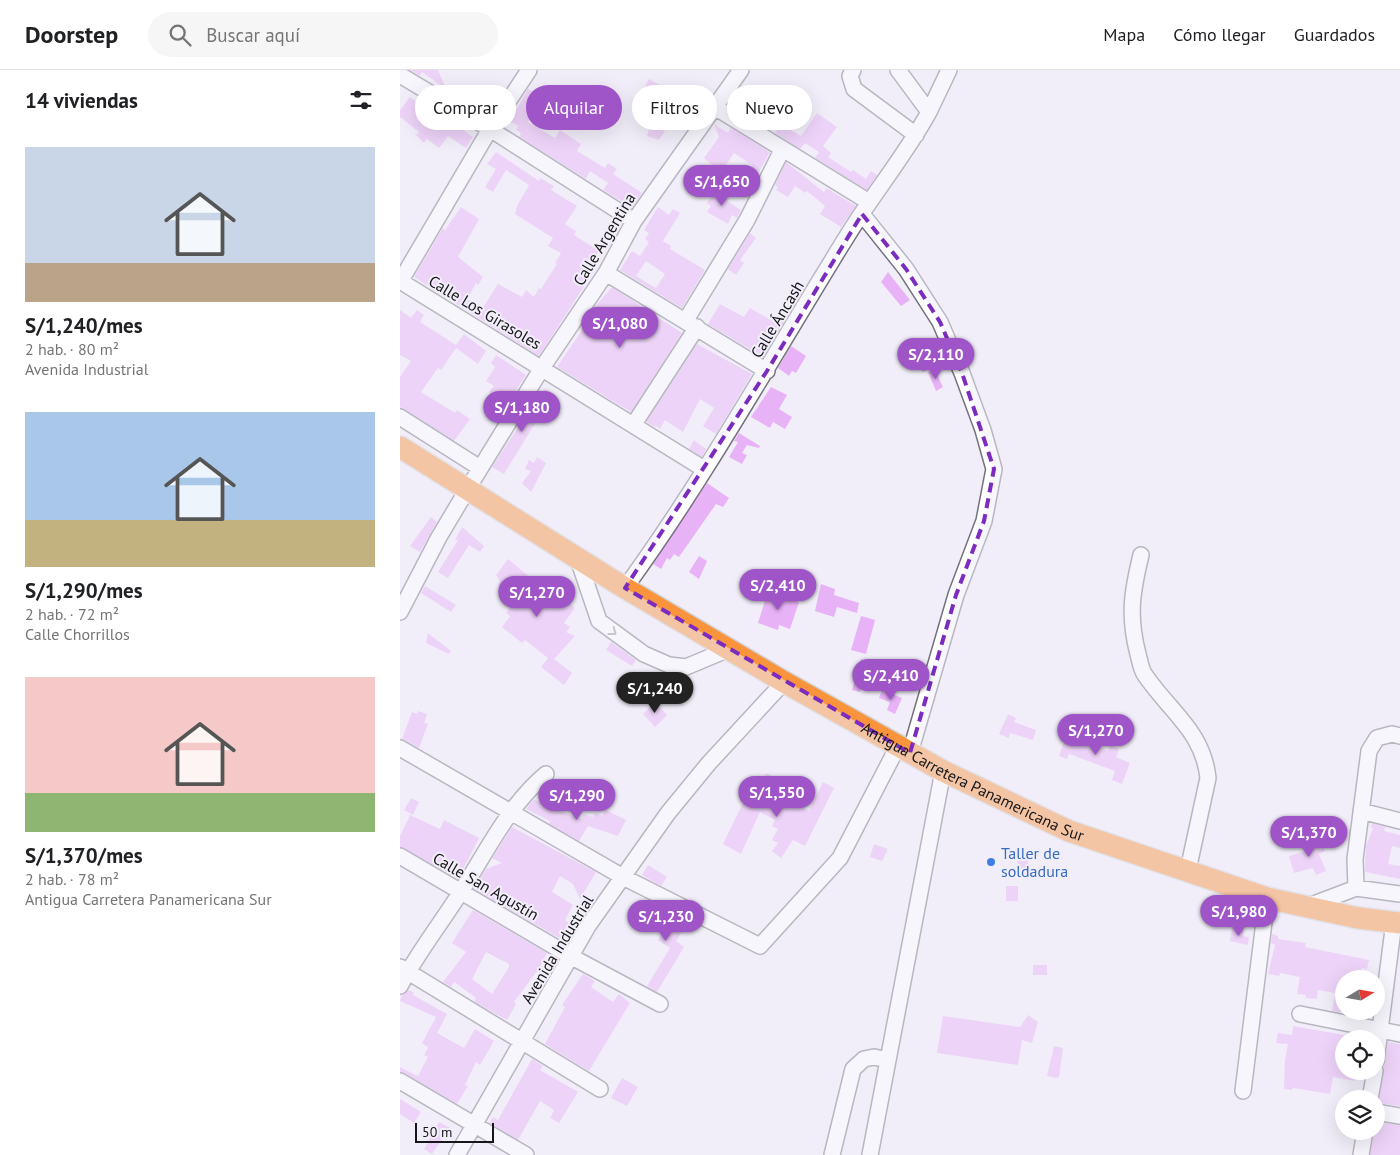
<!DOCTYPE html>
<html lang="es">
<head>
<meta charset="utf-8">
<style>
	body { margin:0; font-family:"PT Sans",sans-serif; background:#f6f6f6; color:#202124; height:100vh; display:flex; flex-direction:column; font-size:19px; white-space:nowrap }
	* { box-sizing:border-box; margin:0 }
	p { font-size:16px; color:#757577 }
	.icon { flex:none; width:28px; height:28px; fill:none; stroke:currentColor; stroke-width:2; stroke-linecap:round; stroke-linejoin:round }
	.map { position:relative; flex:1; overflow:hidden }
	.panel { display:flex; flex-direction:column; background:#fff; width:400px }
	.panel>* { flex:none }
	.banner { position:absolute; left:15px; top:15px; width:475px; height:45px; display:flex; gap:10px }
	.needle { width:32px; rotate:79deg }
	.buttons { position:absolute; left:935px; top:900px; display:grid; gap:10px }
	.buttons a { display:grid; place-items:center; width:50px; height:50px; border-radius:50%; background:#fff; box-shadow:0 5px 20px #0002; font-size:25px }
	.scale { position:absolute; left:15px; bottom:12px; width:79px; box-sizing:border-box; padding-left:5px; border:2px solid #17161a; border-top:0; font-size:14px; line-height:18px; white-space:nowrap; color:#17161a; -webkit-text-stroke:4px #f1eef9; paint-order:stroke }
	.price { position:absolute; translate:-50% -42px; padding:0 11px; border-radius:18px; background:#9f55c8; color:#fff; font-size:16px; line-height:32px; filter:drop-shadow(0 1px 2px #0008) }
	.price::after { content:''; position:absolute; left:50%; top:30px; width:15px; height:11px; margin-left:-8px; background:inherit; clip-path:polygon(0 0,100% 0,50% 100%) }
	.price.active { background:#222; color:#fff }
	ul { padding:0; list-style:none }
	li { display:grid; align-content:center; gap:10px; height:265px; padding:0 25px }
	li span { display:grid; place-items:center; height:155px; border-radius:0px; color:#555 }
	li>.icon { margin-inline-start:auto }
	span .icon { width:90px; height:90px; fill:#fffc; stroke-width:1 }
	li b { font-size:21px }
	h2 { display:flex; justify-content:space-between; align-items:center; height:60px; padding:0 25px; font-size:21px }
	.pill { padding:0 18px; border-radius:22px; background:#fff; box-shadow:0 5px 20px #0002; font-size:18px; line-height:45px }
	.pill.active { background:#9f55c8; color:#fff }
	header { display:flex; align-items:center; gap:30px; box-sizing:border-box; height:70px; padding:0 25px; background:#fff; border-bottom:1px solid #e0e0e0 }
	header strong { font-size:24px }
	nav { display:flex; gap:28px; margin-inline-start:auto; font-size:18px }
	.search { width:350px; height:45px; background:#f6f6f6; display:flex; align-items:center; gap:12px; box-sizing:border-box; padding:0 18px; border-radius:28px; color:#757577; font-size:19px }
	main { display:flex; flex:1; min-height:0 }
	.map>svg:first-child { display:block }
</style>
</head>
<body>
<header>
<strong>Doorstep</strong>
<div class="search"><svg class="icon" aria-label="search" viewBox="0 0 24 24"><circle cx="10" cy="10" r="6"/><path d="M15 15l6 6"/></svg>Buscar aquí</div>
<nav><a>Mapa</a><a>Cómo llegar</a><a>Guardados</a></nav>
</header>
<main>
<section class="panel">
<h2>14 viviendas<svg class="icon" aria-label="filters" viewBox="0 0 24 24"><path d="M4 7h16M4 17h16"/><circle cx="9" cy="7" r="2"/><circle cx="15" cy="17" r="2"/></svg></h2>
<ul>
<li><span style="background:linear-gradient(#c9d6e8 75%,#b9a48a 0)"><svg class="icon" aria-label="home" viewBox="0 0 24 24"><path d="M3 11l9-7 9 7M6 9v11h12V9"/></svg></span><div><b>S/1,240/mes</b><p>2 hab. · 80 m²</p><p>Avenida Industrial</p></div></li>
<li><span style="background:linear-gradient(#a9c7e8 70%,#c2b280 0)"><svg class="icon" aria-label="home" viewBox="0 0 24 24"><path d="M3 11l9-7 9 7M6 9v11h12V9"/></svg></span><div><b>S/1,290/mes</b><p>2 hab. · 72 m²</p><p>Calle Chorrillos</p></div></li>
<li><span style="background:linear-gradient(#f6c9c9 75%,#8fb573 0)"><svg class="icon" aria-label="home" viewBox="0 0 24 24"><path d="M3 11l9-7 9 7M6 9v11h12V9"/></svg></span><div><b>S/1,370/mes</b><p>2 hab. · 78 m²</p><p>Antigua Carretera Panamericana Sur</p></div></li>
</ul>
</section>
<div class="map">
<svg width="1000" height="1085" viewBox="0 0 1000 1085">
	<rect width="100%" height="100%" fill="#f1eef9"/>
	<path fill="#e8b2f7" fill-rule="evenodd" d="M 10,0 L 38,0 L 46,19 L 22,2 L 20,6 Z
		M 249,9 L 292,33 L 282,54 L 268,48 L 272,40 L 242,22 Z
		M 71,18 L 95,31 L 86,46 L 79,41 L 80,39 L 77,36 L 79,32 L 67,26 Z
		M 128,19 L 143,27 L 128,52 L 155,68 L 160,60 L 181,74 L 177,81 L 205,98 L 208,93 L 217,99 L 213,104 L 242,123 L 232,138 L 203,120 L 208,113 L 190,101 L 186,109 L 119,67 L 121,63 L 116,60 L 118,56 L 110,51 Z
		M 10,27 L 19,34 L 22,31 L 73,67 L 66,78 L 48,66 L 39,78 L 27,69 L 24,73 L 16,65 L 19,62 L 0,47 L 0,40 Z
		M 417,43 L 437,57 L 423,76 L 431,83 L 428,87 L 451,102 L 453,100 L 466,109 L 471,101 L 477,105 L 467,120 L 415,88 L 419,82 L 405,73 L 400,79 L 375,63 L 387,46 L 393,49 L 387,58 L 401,66 Z
		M 314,54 L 328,63 L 331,58 L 370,82 L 353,112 L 346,108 L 353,96 L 334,83 L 318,107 L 309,101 L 312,95 L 304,88 L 319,67 Z
		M 250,56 L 265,61 L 259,70 L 247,66 Z
		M 96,82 L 139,111 L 140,108 L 154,116 L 151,120 L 177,136 L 165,154 L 176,161 L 174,165 L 199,181 L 195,187 L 199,190 L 196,198 L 139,286 L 14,207 L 43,158 L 45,160 L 61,137 L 79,149 L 58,187 L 83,207 L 78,215 L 76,213 L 67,229 L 82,239 L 98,214 L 122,227 L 126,220 L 134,227 L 139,218 L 141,219 L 157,194 L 155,193 L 161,183 L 148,176 L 153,168 L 115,144 L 117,136 L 129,115 L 106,100 L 93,122 L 85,117 L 96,99 L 87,94 Z
		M 386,92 L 424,122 L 426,118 L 456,136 L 441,157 L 420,144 L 425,136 L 407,121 L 405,123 L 395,116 L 388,127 L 376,120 L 378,117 L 375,115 Z
		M 316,119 L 329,128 L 327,131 L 341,140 L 337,148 L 332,145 L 328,154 L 307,142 L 311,136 L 307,133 Z
		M 258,137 L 269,145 L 273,139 L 280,143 L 263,171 L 271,176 L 270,179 L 305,200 L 282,238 L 254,221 L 265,204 L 246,191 L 236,206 L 256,218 L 254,221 L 220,200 L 232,181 L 240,186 L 249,172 L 245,169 L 249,163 L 244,160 Z
		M 350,163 L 356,168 L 340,190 L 344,193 L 336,205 L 328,199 Z
		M 488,202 L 510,230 L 501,236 L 481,212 Z
		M 212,217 L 282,263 L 231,342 L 157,297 L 184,257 L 182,256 L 193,239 Z
		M 320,234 L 344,247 L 350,238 L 374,252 L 379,244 L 386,249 L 363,287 L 308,254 Z
		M 0,240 L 11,248 L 17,240 L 24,245 L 20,252 L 56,275 L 64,264 L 86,281 L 78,294 L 56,278 L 41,300 L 38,298 L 21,322 L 55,343 L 57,340 L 70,349 L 54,371 L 0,337 L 0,307 L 11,291 L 0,285 Z
		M 297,274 L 352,304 L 316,364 L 303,356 L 314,338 L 300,329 L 283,362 L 265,350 L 260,359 L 256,356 L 255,357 L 246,352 Z
		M 391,276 L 406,286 L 396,303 L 392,301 L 389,306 L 378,298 Z
		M 96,285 L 126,305 L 107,334 L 89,322 L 94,316 L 86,311 L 95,297 L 91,293 Z
		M 530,288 L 534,298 L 522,302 L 518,292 Z
		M 535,300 L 543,317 L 536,321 L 528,302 Z
		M 371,317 L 387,325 L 379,339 L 392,347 L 385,359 L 373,352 L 370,358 L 351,347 Z
		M 145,319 L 153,324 L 104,404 L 92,397 L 135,331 L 136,332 Z
		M 339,363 L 360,376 L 359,378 L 347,375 L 342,383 L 347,385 L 342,394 L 329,387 L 338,372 L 334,371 Z
		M 294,370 L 306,379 L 302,387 L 289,379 Z
		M 137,387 L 146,393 L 131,422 L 122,413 L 131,401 L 125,399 L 129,390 L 134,393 Z
		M 307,413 L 329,428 L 323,437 L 316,434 L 279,487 L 274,484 L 270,490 L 267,488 L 261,499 L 253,494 Z
		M 31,447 L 37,452 L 20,482 L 10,476 Z
		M 62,457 L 84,476 L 80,482 L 69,475 L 48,508 L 38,502 L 58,470 L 55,470 Z
		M 299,486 L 307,491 L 299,509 L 289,502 Z
		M 108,489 L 155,528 L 158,524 L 175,538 L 164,553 L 170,557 L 166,562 L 175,566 L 154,589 L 172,603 L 164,615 L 141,597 L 148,588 L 125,570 L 122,573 L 102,557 L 110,546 L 106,543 L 117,528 L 98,515 L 100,511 L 96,505 Z
		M 421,514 L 435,519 L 434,525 L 459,533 L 457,543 L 437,537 L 434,547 L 415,541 Z
		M 25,516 L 56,535 L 51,542 L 21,523 Z
		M 368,521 L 399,532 L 390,559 L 379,555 L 378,560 L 358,553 Z
		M 461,546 L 475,550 L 466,584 L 451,580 Z
		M 28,563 L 51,581 L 49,584 L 26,573 Z
		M 211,572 L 236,590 L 232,596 L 206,580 Z
		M 461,589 L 469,592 L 460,622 L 452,620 Z
		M 482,620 L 502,628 L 495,644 L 487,640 L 490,632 L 479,628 Z
		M 256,632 L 267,645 L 255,657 L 243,644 Z
		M 18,641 L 27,644 L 24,653 L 28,654 L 19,678 L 2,669 L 12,642 L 17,644 Z
		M 608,644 L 616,648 L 614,652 L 636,660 L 633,670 L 610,663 L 609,668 L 599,664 Z
		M 678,666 L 708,681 L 710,675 L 719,679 L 716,687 L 730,693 L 722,714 L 712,710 L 715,701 L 669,684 L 667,689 L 659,686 L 666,667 L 676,671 Z
		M 366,703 L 377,709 L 365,735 L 379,742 L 386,730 L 409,741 L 423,712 L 434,718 L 405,776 L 393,770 L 381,788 L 372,781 L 378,773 L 372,770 L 378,759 L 372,756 L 375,750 L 360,742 L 341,784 L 323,774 L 344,731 L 342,730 L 347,720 L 354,725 Z
		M 11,728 L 19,732 L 13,745 L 4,740 Z
		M 134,729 L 146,736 L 147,732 L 155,736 L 154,739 L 182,749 L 184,744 L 193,747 L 195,743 L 202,746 L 206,740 L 226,750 L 218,766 L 188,756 L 179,771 L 149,754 L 150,751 L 126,739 Z
		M 10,745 L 40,759 L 44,750 L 79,768 L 58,809 L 0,777 L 0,766 Z
		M 972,753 L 985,757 L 984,761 L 1000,765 L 1000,778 L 992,776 L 988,794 L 1000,796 L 1000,809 L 965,802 L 966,776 L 973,758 L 971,757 Z
		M 112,757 L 196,802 L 180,829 L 173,814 L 160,806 L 152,822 L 173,835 L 165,850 L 169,853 L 159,868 L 74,819 L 86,799 L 102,793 L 92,788 Z
		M 920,768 L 925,781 L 919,784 L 926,801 L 916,805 L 913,798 L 894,803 L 889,786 L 906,781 L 903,775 Z
		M 474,774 L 488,779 L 482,791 L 470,787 Z
		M 617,782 L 628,782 L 628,805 L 618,805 Z
		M 248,795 L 267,807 L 261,816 L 242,805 Z
		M 606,816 L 618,816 L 618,831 L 606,831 Z
		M 247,830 L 287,853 L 276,871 L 284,877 L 257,922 L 247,916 L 270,878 L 258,870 L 268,855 L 240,839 Z
		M 73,840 L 147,883 L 140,897 L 114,932 L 116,934 L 107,950 L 78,934 L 74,931 L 76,928 L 54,912 L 51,917 L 43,912 L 66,882 L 52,873 ZM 86,882 L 109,894 L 109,897 L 92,924 L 72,909 Z
		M 832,858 L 844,860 L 843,866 L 849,867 L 848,875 L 830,871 Z
		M 872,864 L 878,866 L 878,869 L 906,873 L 905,877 L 969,890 L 967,899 L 962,898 L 959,909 L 944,909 L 944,943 L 932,941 L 935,923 L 918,920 L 917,929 L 906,928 L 906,925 L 897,924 L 900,907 L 880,903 L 879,906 L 868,904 L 875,875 L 871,873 Z
		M 633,895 L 647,895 L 647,905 L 633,905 Z
		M 183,904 L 195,911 L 191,917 L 213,932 L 219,924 L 230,933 L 189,1001 L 145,974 L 165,937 L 162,935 Z
		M 9,920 L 14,923 L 13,925 L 47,944 L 37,963 L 64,978 L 75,959 L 94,971 L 80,995 L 76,992 L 65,1015 L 68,1016 L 57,1034 L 0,1002 L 0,997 L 18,1006 L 28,987 L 24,985 L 28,977 L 22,973 L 36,947 L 0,931 L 2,925 Z
		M 628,945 L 638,952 L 632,973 L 622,970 L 618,995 L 537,983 L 543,946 L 620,957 Z
		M 893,956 L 944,965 L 944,1001 L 957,1001 L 955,1011 L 933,1007 L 930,1024 L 893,1018 L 892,1020 L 884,1019 L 885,990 L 888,974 L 876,973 L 878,963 L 892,965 Z
		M 988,972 L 1000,974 L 1000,1036 L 978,1033 Z
		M 654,976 L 663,978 L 659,1007 L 656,1008 L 647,1006 Z
		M 132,989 L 143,996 L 140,1000 L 178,1022 L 159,1053 L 150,1048 L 154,1040 L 140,1031 L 118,1070 L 90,1053 L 93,1047 L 98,1050 Z
		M 222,1008 L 238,1017 L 227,1036 L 211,1028 Z
		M 0,1029 L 21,1042 L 14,1053 L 0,1044 Z
		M 39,1052 L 50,1058 L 32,1084 L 24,1079 Z
		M 976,1052 L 1000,1055 L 1000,1085 L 970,1085 Z"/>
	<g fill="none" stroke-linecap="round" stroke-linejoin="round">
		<defs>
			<path id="minor" d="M 453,0 L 450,6 L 454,19 L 516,65
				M 0,5 L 90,59 L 234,151
				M 313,36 L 469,132
				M 529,42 L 549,0
				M 462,144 L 506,199 L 540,252 L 562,303 L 583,360 L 594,399 L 584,451 L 556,525 L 510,683
				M 206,203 L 367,301
				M 0,211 L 304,399
				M 0,212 L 90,59 L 129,0
				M 286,250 L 347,150 L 382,80
				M 0,347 L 80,398
				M 234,354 L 297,257
				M 741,485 C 732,522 728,546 738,584 C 740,591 741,600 745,605 C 770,642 803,661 808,708 L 788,800
				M 178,489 L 199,551 L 244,584 L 269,595 L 286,597 L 329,579
				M 225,518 C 297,419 358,312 422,207 C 438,181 453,155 471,130 C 491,101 512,73 529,42 L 498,0
				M 0,542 L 39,467 L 67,420 L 142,298 L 206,203 L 234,151 L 341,0
				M 0,678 L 223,807 L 360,876 L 440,788 L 498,676
				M 961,741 L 1000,751
				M 0,786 L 172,887 L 260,934
				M 956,818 L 955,789 L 969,681 L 977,668 L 992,664 L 1000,666
				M 906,837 L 956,818 L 1000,824
				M 0,897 L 200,1019
				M 0,916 C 18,882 42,852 62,820 C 88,779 109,735 146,704
				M 900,944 L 1000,964
				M 976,991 L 994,852
				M 0,1011 L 126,1085
				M 843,1021 L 867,828
				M 970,1029 L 975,1001
				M 976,1042 L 1000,1046
				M 57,1085 L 188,856 L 268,743 L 309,693 L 384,612
				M 432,1085 L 453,999 L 464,989 L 474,987 L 488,990
				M 470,1085 L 543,701
				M 961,1085 L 965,1061"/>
			<g id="highway">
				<path id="s1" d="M 0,377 L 225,518 L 384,612 L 543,701 L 669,761 L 867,828 L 958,848 L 1000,853"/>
			</g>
		</defs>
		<use href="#minor" stroke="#74727b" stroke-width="18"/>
		<use href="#highway" stroke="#d1d0d1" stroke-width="24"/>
		<use href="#minor" stroke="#fff" stroke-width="15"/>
		<use href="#highway" stroke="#f9933c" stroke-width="21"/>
	</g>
	<defs><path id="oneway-chevron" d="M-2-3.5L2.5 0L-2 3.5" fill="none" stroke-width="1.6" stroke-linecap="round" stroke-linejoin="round" transform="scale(1.25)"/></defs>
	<use stroke="#979698" href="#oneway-chevron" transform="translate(213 562) rotate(37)"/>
	<path d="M0 0H1000V1085H0ZM 462,144 L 506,199 L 540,252 L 562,303 L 594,399 L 584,451 L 556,525 L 510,683 L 225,518 L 367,301 Z" fill="#f1eef9" fill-opacity=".55" fill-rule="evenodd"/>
	<path fill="none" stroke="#7b2cbf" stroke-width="4" stroke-dasharray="10 6" stroke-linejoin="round" d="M 462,144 L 506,199 L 540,252 L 562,303 L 594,399 L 584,451 L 556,525 L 510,683 L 225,518 L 367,301 Z"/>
	<circle fill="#3f7fe0" stroke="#f1eef9" stroke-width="2" cx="591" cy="792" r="5"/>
	<g text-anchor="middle" stroke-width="4" stroke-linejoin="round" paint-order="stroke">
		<g font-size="16" fill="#17161a" stroke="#f1eef9">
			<text transform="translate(204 169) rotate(-59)" y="6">Calle Argentina</text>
			<text transform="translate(85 242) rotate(31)" y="6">Calle Los Girasoles</text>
			<text transform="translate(377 249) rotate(-59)" y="6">Calle Áncash</text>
			<text dy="6" stroke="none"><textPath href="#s1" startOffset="664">Antigua Carretera Panamericana Sur</textPath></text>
			<text transform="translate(86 816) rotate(30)" y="6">Calle San Agustín</text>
			<text transform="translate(157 879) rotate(-59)" y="6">Avenida Industrial</text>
		</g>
		<g font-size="16" fill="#366cbe" stroke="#f1eef9" text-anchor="start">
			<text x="601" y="789">Taller de<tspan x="601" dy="18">soldadura</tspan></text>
		</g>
	</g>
</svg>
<div class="buttons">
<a><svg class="needle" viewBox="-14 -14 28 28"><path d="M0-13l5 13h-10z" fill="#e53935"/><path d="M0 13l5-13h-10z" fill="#757577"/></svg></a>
<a><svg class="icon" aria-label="locate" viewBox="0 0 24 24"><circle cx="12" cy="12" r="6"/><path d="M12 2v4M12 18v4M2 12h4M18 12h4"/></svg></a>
<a><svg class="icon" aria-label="layers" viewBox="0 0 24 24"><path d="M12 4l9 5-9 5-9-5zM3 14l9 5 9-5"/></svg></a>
</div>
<div class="scale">50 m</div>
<b class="price" style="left:322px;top:137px">S/1,650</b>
<b class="price" style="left:220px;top:279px">S/1,080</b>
<b class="price" style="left:536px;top:310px">S/2,110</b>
<b class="price" style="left:122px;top:363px">S/1,180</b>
<b class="price" style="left:378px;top:541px">S/2,410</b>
<b class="price" style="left:137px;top:548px">S/1,270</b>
<b class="price" style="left:491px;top:631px">S/2,410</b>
<b class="price active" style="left:255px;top:644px">S/1,240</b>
<b class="price" style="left:696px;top:686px">S/1,270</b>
<b class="price" style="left:377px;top:748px">S/1,550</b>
<b class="price" style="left:177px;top:751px">S/1,290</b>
<b class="price" style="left:909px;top:788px">S/1,370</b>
<b class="price" style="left:839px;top:867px">S/1,980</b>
<b class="price" style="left:266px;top:872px">S/1,230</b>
<div class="banner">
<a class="pill">Comprar</a>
<a class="pill active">Alquilar</a>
<a class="pill">Filtros</a>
<a class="pill">Nuevo</a>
</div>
</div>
</main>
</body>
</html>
